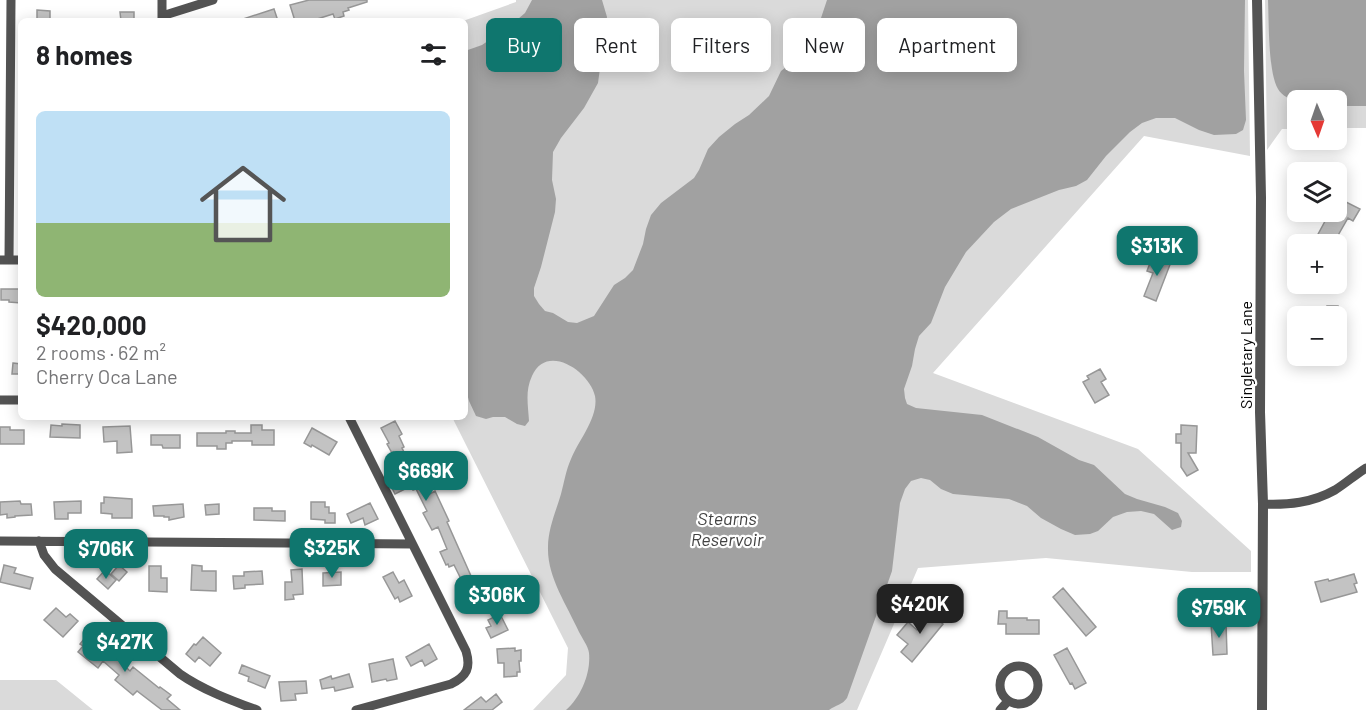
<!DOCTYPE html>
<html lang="en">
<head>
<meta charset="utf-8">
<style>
	body { margin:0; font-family:Barlow,sans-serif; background:#f2f2f2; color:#202124; height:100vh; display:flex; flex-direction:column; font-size:22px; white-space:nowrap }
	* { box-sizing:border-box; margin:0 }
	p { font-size:20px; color:#757577 }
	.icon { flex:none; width:33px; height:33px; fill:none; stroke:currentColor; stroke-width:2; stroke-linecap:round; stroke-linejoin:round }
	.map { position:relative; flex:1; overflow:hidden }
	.panel { position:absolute; left:18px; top:18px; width:450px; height:402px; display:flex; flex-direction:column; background:#fff; border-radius:9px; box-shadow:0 3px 15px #0003 }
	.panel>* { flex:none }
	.banner { position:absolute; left:486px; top:18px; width:570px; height:54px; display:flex; gap:12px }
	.needle { width:39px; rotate:178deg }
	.fabs { position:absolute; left:1287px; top:90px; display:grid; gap:12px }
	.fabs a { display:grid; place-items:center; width:60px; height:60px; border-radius:9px; background:#fff; box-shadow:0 3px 15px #0003; font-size:30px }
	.price { position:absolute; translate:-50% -51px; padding:0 14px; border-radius:12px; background:#0f766e; color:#fff; font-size:20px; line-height:39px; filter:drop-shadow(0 2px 3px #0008) }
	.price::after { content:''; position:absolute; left:50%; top:36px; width:18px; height:14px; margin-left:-9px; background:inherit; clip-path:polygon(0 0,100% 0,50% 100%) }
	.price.active { background:#222; color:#fff }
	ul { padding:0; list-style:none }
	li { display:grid; align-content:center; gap:12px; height:318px; padding:0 18px }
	li span { display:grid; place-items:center; height:186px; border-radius:9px; color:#555 }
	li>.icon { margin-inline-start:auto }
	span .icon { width:108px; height:108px; fill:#fffc; stroke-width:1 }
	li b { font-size:26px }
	h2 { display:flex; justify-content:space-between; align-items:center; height:72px; padding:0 18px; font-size:26px }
	.pill { padding:0 21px; border-radius:9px; background:#fff; box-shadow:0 3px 15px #0003; font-size:21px; line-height:54px }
	.pill.active { background:#0f766e; color:#fff }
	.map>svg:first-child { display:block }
</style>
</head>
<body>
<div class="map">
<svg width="1366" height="710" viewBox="0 0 1366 710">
	<rect width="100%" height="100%" fill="#fff"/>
	<path fill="#dadada" d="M 516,0 L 1248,0 L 1250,156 L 1144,136 L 933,373 L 1138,449 L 1251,551 L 1251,572 L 1192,572 L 1046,558 L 918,568 L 857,710 L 533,710 L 566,675 L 568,648 L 452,417 L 465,417 L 465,21 L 463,21 L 516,2 Z
		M 1265,0 L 1366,0 L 1366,128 L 1337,128 L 1336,100 L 1298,100 L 1297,129 L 1282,129 L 1267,150 Z
		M 0,680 L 56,680 L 93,710 L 0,710 Z"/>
	<path fill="#a1a1a1" d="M 532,0 L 602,0 L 607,17 L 598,83 L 584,108 L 561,138 L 553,152 L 552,180 L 556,199 L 555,212 L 541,267 L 534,288 L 534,296 L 539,304 L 545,311 L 553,313 L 568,322 L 577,323 L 594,316 L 614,285 L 625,278 L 633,270 L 643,244 L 646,229 L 651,215 L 661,203 L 694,178 L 699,170 L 708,149 L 719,137 L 735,124 L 749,115 L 769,96 L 781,71 L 790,64 L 805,56 L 810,50 L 816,33 L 827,0 L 1245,0 L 1244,71 L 1246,120 L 1243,130 L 1236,134 L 1214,135 L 1199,130 L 1175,118 L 1156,118 L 1142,123 L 1130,132 L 1106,156 L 1087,180 L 1076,186 L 1059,190 L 1011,209 L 994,222 L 966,252 L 945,287 L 931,323 L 919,336 L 915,349 L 912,366 L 904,389 L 905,398 L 907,404 L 916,408 L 982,415 L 1038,437 L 1079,460 L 1094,465 L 1125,494 L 1137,499 L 1165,507 L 1178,513 L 1182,521 L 1181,527 L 1172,530 L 1154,514 L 1141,511 L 1127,512 L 1113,517 L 1098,531 L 1090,534 L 1075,535 L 1061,529 L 1041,518 L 1027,506 L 1009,499 L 953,494 L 941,489 L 930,480 L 921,478 L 911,481 L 905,489 L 900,503 L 892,571 L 847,698 C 842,705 836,705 829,710 L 566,710 C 581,697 591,673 589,653 C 588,646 582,638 579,632 C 567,605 547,577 548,547 C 548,529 556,511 561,494 C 564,483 566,470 571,459 C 578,441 599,417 595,396 C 590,372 547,342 532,376 C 525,391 528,404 529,421 L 525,426 L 517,424 L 505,417 L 493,417 L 486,419 L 476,416 L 469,401 L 465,386 L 465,51 L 482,45 L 511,25 L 525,13 Z
		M 1268,0 L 1366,0 L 1366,106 L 1337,106 L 1336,100 L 1298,100 L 1297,102 C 1290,99 1282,96 1278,89 C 1268,72 1269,22 1268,0 Z"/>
	<path fill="#c3c3c3" stroke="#979797" stroke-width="1.5" d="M 309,0 L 367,0 L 367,2 L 348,8 L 349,10 L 343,12 L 344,16 L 335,19 L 333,14 L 311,21 L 295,21 L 290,5 Z
		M 274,9 L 278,21 L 243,21 L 243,19 Z
		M 37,10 L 50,11 L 50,21 L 37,21 Z
		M 120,12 L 134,12 L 134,21 L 121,21 Z
		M 1342,200 L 1360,209 L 1353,221 L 1348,218 L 1333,244 L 1325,240 L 1323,242 L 1316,238 L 1330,212 L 1336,212 Z
		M 1153,255 L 1171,262 L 1156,301 L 1144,296 L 1153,273 L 1147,271 Z
		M 1,289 L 21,289 L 21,303 L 9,302 L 9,300 L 1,300 Z
		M 1327,306 L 1338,306 L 1338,316 L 1327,316 Z
		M 13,363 L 21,364 L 21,374 L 12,374 Z
		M 1100,369 L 1106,379 L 1101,382 L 1109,395 L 1095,403 L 1083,382 L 1089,379 L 1087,376 Z
		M 395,421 L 402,434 L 399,436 L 404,447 L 402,448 L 413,470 L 415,469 L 428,495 L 435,491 L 449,521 L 447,522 L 471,576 L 462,581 L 454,565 L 449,567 L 448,564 L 446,565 L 440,552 L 447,549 L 438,527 L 432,530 L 423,513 L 427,511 L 416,489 L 413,490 L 411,486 L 395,494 L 392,488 L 406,479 L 393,452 L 392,453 L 387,444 L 389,443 L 381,428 Z
		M 62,424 L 80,425 L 80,438 L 50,437 L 51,425 L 62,426 Z
		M 251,425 L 262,425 L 262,430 L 274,430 L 274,445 L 252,445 L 252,441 L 232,441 L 232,443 L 226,443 L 226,449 L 217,449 L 217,446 L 197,446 L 197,433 L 226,433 L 226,431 L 235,431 L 235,433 L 251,433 Z
		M 1181,425 L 1197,426 L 1196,453 L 1188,453 L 1198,470 L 1187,476 L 1181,467 L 1181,443 L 1176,443 L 1176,434 L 1181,434 Z
		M 130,426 L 132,452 L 117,453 L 117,441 L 104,442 L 103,427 Z
		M 0,427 L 10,427 L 10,430 L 24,430 L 24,444 L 0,444 Z
		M 312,428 L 337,442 L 329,455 L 312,445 L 311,447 L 304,443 Z
		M 151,435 L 180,435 L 180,448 L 163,448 L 162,445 L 151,445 Z
		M 104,497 L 132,499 L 132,518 L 112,518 L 112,514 L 101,513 L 101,503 L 104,503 Z
		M 20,501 L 21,504 L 31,504 L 32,515 L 15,516 L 15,517 L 7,518 L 7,514 L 0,515 L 0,502 Z
		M 81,501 L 81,513 L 68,513 L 68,519 L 55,519 L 54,502 Z
		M 311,502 L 325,502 L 325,507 L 329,507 L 329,513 L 335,513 L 335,523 L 325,523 L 325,520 L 311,519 Z
		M 370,503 L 378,519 L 365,525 L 363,518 L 351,523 L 347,514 Z
		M 183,504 L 184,517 L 169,520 L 169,517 L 164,517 L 164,516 L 154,516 L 153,506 Z
		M 219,504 L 219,514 L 206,515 L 205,505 Z
		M 254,508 L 272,508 L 272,511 L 285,511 L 285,521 L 254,520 Z
		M 4,565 L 16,568 L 14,573 L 33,578 L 30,589 L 0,582 Z
		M 119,565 L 127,572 L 119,581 L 111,574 Z
		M 192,565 L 202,566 L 202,571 L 216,571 L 216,591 L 191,590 Z
		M 149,566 L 161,566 L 161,578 L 167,578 L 167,592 L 149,591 Z
		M 302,569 L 303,594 L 293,595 L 294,599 L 285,600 L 285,582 L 292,582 L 291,570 Z
		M 105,570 L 116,580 L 108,589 L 97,579 Z
		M 262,571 L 263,584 L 245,585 L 245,588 L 234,589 L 233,576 L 244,576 L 244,572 Z
		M 341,572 L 341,585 L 323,586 L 323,573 Z
		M 393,572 L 399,583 L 404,580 L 412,596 L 400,602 L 398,597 L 395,599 L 383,577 Z
		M 1354,574 L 1357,583 L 1354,584 L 1357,592 L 1321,602 L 1315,582 L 1328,579 L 1329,581 Z
		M 471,581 L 479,598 L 468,603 L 460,586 Z
		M 486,583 L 500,608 L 492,612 L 480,586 Z
		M 1063,588 L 1096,627 L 1086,636 L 1053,597 Z
		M 935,607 L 942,613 L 937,619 L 943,624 L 912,662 L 901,652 L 908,644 L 897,635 L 908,622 L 917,630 Z
		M 56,608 L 66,617 L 70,614 L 78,621 L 63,637 L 44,620 Z
		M 999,611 L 1007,611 L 1007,618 L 1027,618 L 1027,620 L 1039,620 L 1039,634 L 1006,634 L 1006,624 L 998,624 Z
		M 500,614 L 508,630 L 491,638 L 486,628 L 491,626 L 488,620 Z
		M 1211,623 L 1226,623 L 1227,654 L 1213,655 Z
		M 88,634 L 96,641 L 98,639 L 103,644 L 105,641 L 115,649 L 114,650 L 117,652 L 114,656 L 130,671 L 133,667 L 159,688 L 160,687 L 171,695 L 167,699 L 180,710 L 162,710 L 137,691 L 133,695 L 115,680 L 119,675 L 103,661 L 98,668 L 78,652 L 83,646 L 80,644 Z
		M 203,637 L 221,653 L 210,666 L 199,657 L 195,662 L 186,654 L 194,644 L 196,645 Z
		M 429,644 L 437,659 L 425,666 L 422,660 L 411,666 L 406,657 Z
		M 515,648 L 515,651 L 521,650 L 521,661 L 519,661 L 520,672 L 517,672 L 517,676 L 504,677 L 504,663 L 498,663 L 497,649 Z
		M 1067,648 L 1086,683 L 1075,689 L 1072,683 L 1070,684 L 1054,655 Z
		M 393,659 L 397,679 L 387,681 L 386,679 L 372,682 L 369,664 Z
		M 242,665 L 270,676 L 265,688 L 248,681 L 249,677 L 239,673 Z
		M 349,674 L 353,687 L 335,691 L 334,687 L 322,689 L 320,680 L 331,676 L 332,679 Z
		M 306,681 L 307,693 L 295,694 L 296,700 L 281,701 L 279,682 Z
		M 496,694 L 502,702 L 492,710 L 464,710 L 481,697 L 486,702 Z"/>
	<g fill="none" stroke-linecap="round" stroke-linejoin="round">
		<path stroke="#535353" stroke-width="9" d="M 162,16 L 213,0
			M 162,21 L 162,0
			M 0,260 L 21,260
			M 9,260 L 11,0
			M 0,400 L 21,400
			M 349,417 L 466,651 C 471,668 467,676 451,684 L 356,710
			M 1263,504 C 1288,505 1312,503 1335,490 C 1346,483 1355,475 1366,468
			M 0,541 L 412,544
			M 39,541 L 44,555 L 55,569 L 180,674 C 203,690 230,700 257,710
			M1000 685a19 19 0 1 1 38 0a19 19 0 1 1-38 0Z
			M 1000,710 L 1008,701"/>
		<path stroke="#535353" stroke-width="10" d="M 1257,0 L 1261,197 L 1260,412 L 1263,504 L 1262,710"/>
	</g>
	<g text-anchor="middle" stroke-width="4.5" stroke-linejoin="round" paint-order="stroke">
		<g font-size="16" fill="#000" stroke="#fff">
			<text transform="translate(1246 355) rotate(-90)" y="6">Singletary Lane</text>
		</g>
		<g font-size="18" font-style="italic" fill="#424242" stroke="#fff">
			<text x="727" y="525">Stearns<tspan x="727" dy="21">Reservoir</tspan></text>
		</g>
	</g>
</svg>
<div class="fabs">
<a><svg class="needle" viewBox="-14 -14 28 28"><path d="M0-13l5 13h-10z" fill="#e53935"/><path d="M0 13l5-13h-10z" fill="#757577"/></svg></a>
<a><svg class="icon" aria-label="layers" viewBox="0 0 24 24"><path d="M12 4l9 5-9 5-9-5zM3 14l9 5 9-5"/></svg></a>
<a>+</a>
<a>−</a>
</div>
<b class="price" style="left:1157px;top:277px">$313K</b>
<b class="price" style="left:426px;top:502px">$669K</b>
<b class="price" style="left:332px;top:579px">$325K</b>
<b class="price" style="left:106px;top:580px">$706K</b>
<b class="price" style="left:497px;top:626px">$306K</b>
<b class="price active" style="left:920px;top:635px">$420K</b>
<b class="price" style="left:1219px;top:639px">$759K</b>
<b class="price" style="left:125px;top:673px">$427K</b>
<div class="banner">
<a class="pill active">Buy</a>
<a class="pill">Rent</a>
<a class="pill">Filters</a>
<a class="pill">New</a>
<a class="pill">Apartment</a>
</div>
<section class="panel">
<h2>8 homes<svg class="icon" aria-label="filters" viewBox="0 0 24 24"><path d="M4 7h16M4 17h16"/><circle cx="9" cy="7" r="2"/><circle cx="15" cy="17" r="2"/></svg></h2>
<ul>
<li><span style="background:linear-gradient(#bfe0f5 60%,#8fb573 0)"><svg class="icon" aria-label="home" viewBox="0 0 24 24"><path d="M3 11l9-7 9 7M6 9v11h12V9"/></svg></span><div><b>$420,000</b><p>2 rooms · 62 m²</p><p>Cherry Oca Lane</p></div></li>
</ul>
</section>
</div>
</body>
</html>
